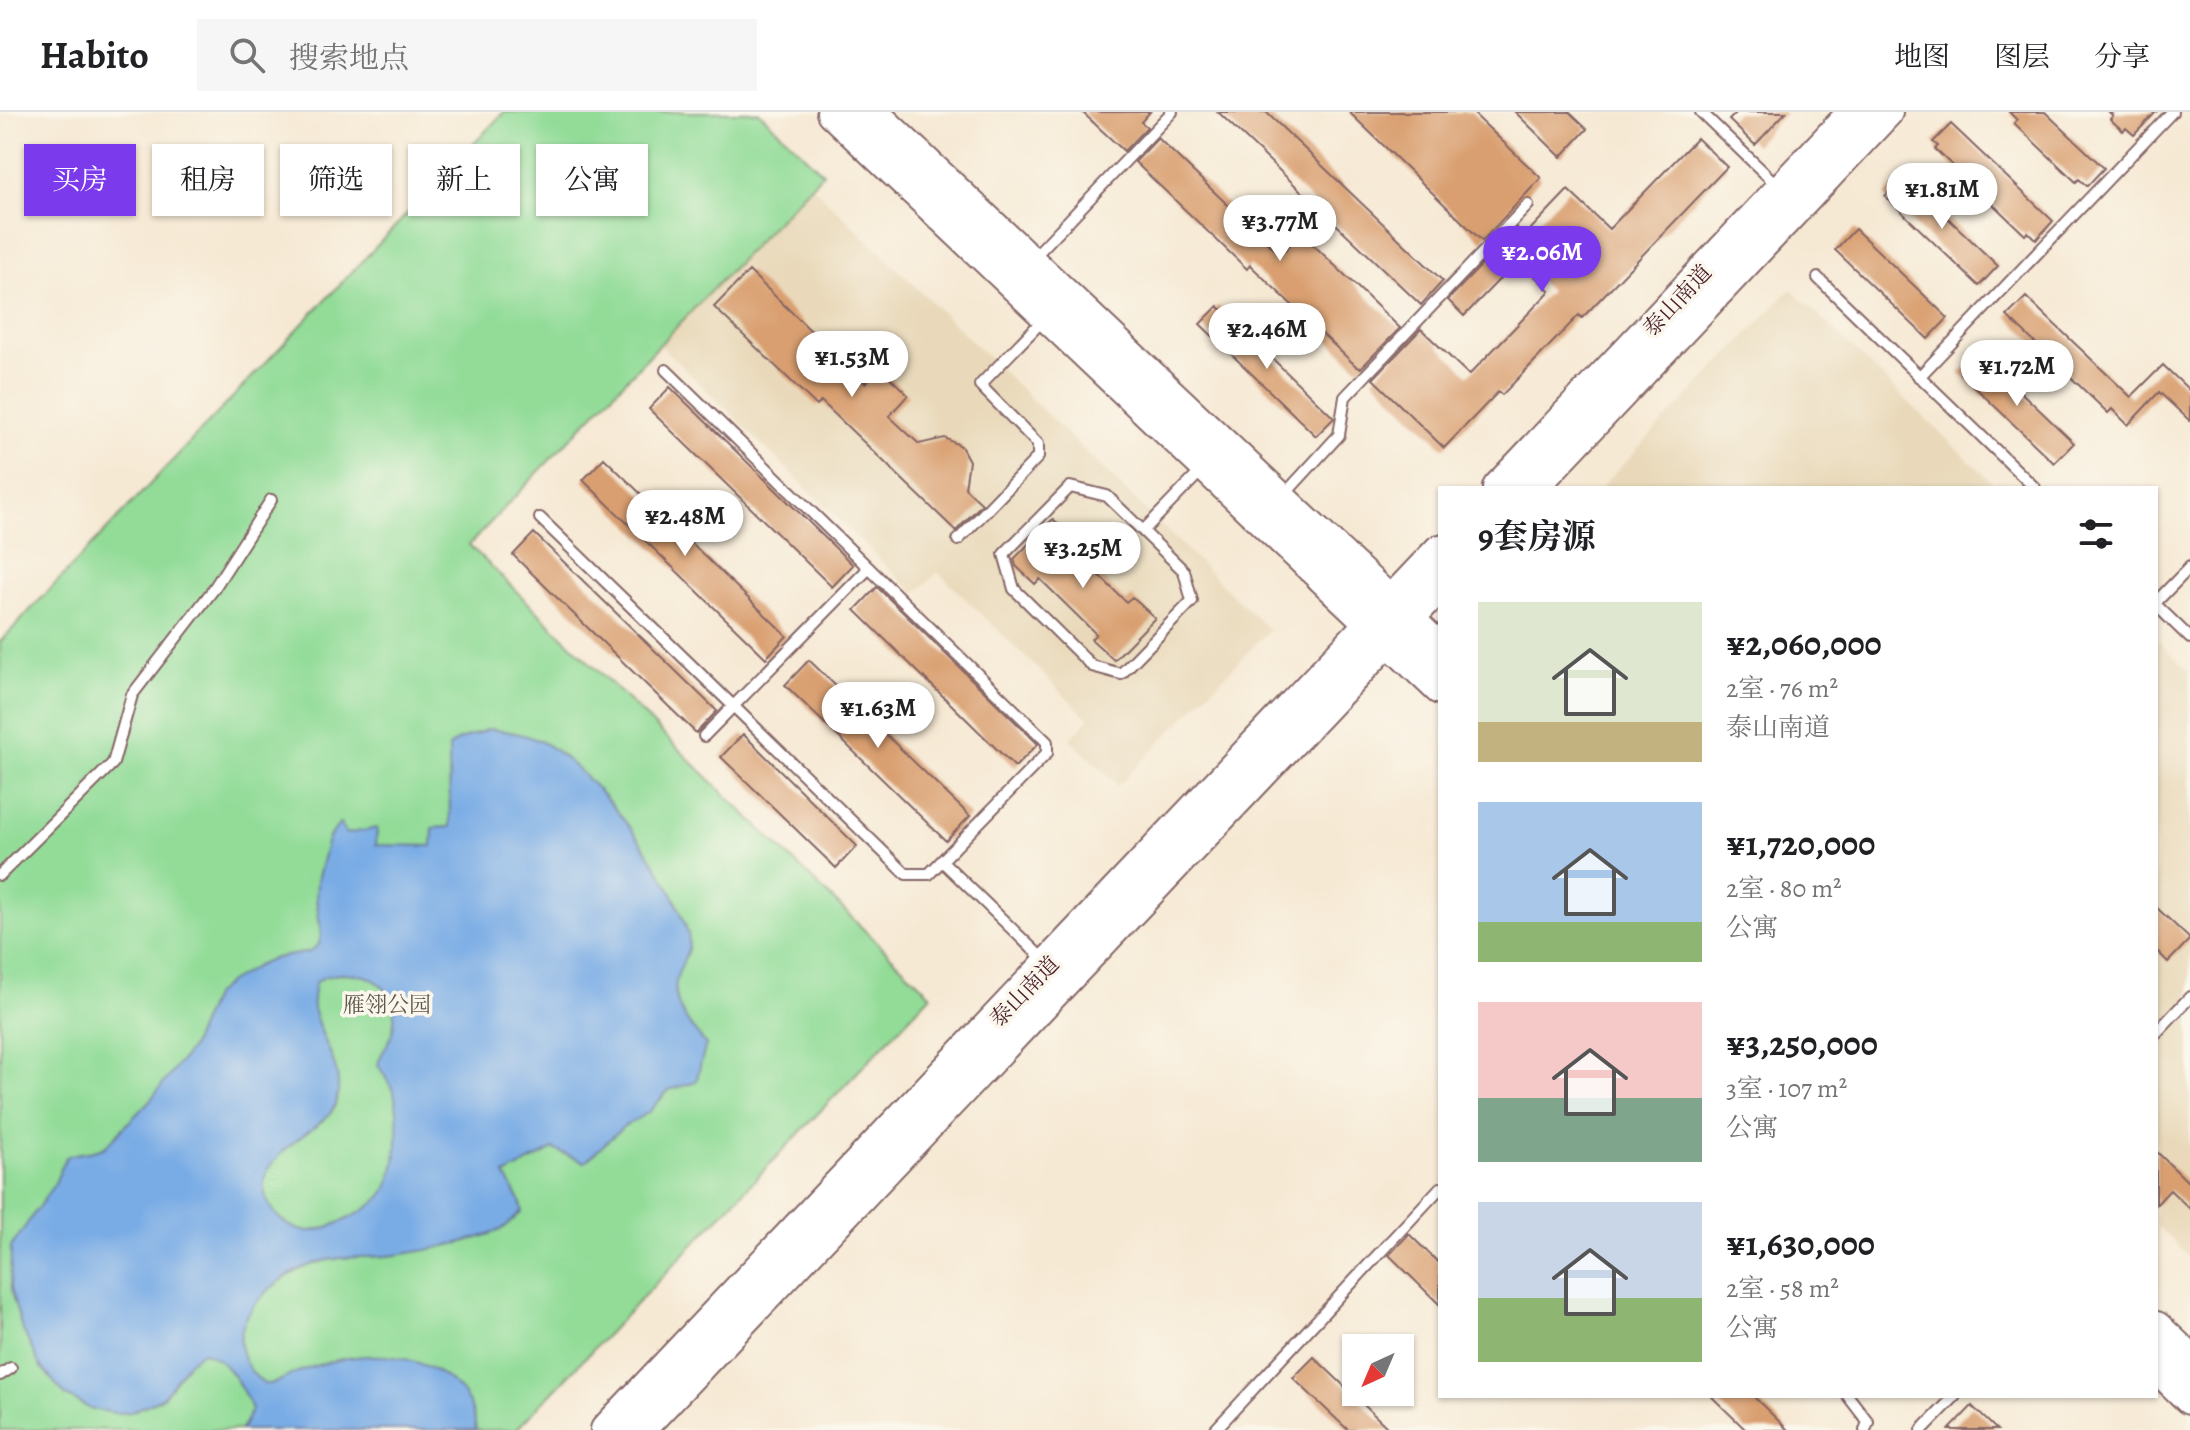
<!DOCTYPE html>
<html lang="zh">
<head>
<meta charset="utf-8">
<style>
	body { margin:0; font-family:Alegreya,"Noto Serif SC",serif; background:#f6f6f6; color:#202124; height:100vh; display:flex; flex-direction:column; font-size:30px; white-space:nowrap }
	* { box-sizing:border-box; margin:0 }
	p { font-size:26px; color:#757577 }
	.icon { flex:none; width:44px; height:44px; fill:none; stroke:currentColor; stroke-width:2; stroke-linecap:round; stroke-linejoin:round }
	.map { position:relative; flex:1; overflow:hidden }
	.side { position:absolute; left:1438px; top:374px; width:720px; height:912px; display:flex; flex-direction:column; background:#fff; border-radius:0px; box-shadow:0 2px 6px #0004 }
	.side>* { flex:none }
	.guide { position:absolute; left:24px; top:32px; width:760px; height:72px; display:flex; gap:16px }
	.needle { width:52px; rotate:224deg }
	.controls { position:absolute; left:1342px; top:1222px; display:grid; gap:16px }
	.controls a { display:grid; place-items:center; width:72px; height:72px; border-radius:0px; background:#fff; box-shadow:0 2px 6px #0004; font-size:40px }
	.price { position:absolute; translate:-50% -68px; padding:0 18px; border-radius:28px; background:#fff; color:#222; font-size:26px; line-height:52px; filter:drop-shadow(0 2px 4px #0008) }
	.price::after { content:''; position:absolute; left:50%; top:48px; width:24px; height:18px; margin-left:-12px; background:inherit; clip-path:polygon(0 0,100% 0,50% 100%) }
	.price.current { background:#7c3aed; color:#fff }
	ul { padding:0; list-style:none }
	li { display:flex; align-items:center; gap:24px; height:200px; padding:0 40px }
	li span { display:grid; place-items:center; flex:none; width:224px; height:160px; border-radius:0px; color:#555 }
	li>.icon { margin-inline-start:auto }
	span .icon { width:96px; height:96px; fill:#fffc; stroke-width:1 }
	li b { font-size:34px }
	h2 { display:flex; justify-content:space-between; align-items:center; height:96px; padding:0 40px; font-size:34px }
	.chip { padding:0 28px; border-radius:0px; background:#fff; box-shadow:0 2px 6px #0004; font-size:28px; line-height:72px }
	.chip.current { background:#7c3aed; color:#fff }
	header { display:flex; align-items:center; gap:48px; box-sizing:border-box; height:112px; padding:0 40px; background:#fff; border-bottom:2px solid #e0e0e0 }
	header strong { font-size:38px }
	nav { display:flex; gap:44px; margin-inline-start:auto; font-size:28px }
	.search { width:560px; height:72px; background:#f6f6f6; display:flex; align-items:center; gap:20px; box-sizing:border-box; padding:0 28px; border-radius:0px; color:#757577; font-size:30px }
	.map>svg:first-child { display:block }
</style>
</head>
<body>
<header>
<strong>Habito</strong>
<div class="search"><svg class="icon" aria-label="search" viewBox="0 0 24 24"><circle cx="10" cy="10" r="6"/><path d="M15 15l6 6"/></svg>搜索地点</div>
<nav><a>地图</a><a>图层</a><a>分享</a></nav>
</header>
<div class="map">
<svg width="2190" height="1318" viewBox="0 0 2190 1318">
	<rect width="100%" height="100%" fill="#fbf7ec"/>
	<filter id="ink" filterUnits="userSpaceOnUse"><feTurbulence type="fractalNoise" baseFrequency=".0125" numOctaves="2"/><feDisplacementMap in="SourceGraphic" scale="16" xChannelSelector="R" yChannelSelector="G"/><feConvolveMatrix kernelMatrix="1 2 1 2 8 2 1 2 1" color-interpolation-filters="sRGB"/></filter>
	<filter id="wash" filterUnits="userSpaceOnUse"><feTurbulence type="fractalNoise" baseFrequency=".006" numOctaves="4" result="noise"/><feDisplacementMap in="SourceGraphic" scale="32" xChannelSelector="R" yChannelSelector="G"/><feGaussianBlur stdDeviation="1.8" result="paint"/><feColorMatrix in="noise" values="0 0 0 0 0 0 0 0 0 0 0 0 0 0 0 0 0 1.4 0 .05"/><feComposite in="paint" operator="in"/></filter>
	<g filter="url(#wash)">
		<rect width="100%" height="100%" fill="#f6e9d4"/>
		<path fill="#e9d9ba" d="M 811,73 L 1269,518 L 1118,674 L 1070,627 L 1089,607 L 938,460 L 915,482 L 659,232 Z
			M 1791,177 L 1998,376 L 1600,376 Z
			M 2156,527 L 2190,560 L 2190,1145 L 2156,1113 Z"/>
		<path fill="#92dc98" stroke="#6e7e62" stroke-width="2" d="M 504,0 L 759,0 L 823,61 L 469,433 L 931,883 L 516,1318 L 0,1318 L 0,530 Z"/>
		<path fill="#79ace5" stroke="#626688" stroke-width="2" fill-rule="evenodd" d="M 489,617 C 510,619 535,624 552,636 C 602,671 673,763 688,822 C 692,836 683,849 678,862 C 668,890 689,913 706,932 L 696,970 L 669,978 L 649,1000 L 623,1015 L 585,1050 L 553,1037 L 505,1063 L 520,1089 L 522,1099 C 515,1107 508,1114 498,1119 C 472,1130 425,1139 396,1143 C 368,1147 345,1142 316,1151 C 265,1168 207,1225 264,1272 C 278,1273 285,1264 298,1260 C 345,1242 398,1234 442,1263 C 463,1277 474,1292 476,1318 L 241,1318 L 252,1297 C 242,1276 227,1246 202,1240 L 189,1250 L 162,1286 L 131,1300 L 115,1301 L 91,1297 L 66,1284 L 40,1254 L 21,1214 L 10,1176 L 11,1135 L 55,1071 L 66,1045 C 79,1039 92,1042 105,1035 L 151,987 L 191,936 L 213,884 L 229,870 L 257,854 L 275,846 L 310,840 L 319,832 L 321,821 L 316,786 L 317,769 L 328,727 L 340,711 L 346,722 L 377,716 L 376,733 L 432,734 L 433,716 L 450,715 L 449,635 L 457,629 ZM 343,861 C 351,862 361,862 368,865 C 392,875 399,901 391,924 C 387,935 380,942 378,953 C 384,963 393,975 395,985 C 400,1010 398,1060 384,1081 C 372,1098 329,1118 309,1119 C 290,1120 269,1100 265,1082 C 255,1041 323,1019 334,995 C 349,962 320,927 313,896 C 312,888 314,879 315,871 L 324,865 Z"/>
		<g id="blocks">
			<path fill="#d99f6f" d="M 1082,0 L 1150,0 L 1141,10 L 1147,15 L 1124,39 Z
				M 1218,0 L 1266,0 L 1443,169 L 1421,193 Z
				M 1349,0 L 1472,0 L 1541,66 L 1482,129 Z
				M 1515,0 L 1569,0 L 1587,17 L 1561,45 Z
				M 1737,0 L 1786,0 L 1755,33 L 1729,8 Z
				M 2009,0 L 2045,0 L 2104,56 L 2087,74 L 2079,67 L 2076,70 L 2014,11 L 2017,8 Z
				M 2109,0 L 2156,0 L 2134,23 L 2126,16 L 2123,19 L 2110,7 L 2113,4 Z
				M 1951,12 L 2053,109 L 2036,128 L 2028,120 L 2025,123 L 1935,37 L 1938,34 L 1933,30 Z
				M 1158,26 L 1280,143 L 1301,121 L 1400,216 L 1361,256 L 1357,255 L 1250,153 L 1247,157 L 1135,50 Z
				M 1697,26 L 1727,55 L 1582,206 L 1579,203 L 1502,283 L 1498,280 L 1444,336 L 1373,267 L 1421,217 L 1469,263 L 1550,179 L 1518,148 L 1464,204 L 1448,188 L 1517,116 L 1525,123 L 1568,78 L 1609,117 Z
				M 1904,64 L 1998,154 L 1979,174 L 1885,84 Z
				M 1855,117 L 1948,206 L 1928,227 L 1835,138 Z
				M 749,159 L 865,271 L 880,256 L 908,283 L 889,304 L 919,332 L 945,326 L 961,334 L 969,349 L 965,376 L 982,392 L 956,419 L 821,289 L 817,294 L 714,195 Z
				M 2026,185 L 2131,285 L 2163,253 L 2190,279 L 2190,309 L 2159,280 L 2128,313 L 2112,297 L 2108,301 L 2007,204 Z
				M 1218,194 L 1334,306 L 1316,324 L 1200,212 Z
				M 1980,241 L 2074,331 L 2054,351 L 1960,261 Z
				M 670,275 L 853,453 L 832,475 L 649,297 Z
				M 604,346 L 787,524 L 766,546 L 583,368 Z
				M 1053,407 L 1076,430 L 1071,436 L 1126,490 L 1132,485 L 1155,506 L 1114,548 L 1091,527 L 1096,522 L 1040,467 L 1035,472 L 1016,454 L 1014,447 Z
				M 534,421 L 717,599 L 696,621 L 513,443 Z
				M 877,475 L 1038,632 L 1015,655 L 855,498 Z
				M 809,548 L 970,704 L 946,729 L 785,573 Z
				M 743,622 L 857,734 L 836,756 L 721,645 Z
				M 2156,795 L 2190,827 L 2168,850 L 2156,838 Z
				M 2156,1039 L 2190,1072 L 2190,1097 L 2170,1078 L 2156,1093 Z
				M 1409,1122 L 1440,1152 L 1440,1193 L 1389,1143 Z
				M 1314,1245 L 1390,1318 L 1348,1318 L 1293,1266 Z
				M 1711,1284 L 1753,1284 L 1788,1318 L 1746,1318 Z
				M 1972,1294 L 1997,1318 L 1949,1318 Z"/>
		</g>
	</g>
	<g filter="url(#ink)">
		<use href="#blocks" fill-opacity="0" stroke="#866666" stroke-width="2"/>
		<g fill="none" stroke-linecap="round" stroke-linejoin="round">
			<defs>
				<path id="service" d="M 1701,0 L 1780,76
					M 1033,146 L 1172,0
					M 1818,166 L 2035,376
					M 1919,265 L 2172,0
					M 1070,375 L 1107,384 L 1184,459 L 1192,489 L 1121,562 L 1092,554 L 1014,477 L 1004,442 Z
					M 1284,383 L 1339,323 L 1345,285 L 1528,93
					M 540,406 L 906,762 L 929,762 L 1047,641 L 1047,630 L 666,258
					M 1143,419 L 1203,357
					M 958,428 L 1038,345 L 1038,332 L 980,273 L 1043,208
					M 2156,490 L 2190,455
					M 2156,493 L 2190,526
					M 704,624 L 869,456
					M 942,749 L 1047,851
					M 0,763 L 113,651 L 132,583 L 213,478 L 271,388
					M 2156,921 L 2190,885
					M 0,1263 L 11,1256
					M 1848,1284 L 1868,1310 L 1865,1318
					M 1215,1318 L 1440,1076
					M 1922,1318 L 1955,1284"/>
				<path id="primary" d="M 833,0 L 1440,576
					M 871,0 L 1440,538
					M 1499,376 L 1855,0
					M 1531,376 L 1886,0
					M 2156,1216 L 2190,1248
					M 2156,1253 L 2190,1286
					M 607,1318 L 1440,439
					M 638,1318 L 1440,472"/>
			</defs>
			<use href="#service" stroke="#866666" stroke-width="14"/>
			<use href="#primary" stroke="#866666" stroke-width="36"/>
			<use href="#service" stroke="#fff" stroke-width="10"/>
			<use href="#primary" stroke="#fff" stroke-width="32"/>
		</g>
	</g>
	<g text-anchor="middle" stroke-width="7" stroke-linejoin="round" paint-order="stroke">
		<g font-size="22" fill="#4a1f2b" stroke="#fbf7ec">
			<text transform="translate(1677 188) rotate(-47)" y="8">泰山南道</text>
			<text transform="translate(1024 879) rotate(-46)" y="8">泰山南道</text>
		</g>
		<g font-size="22" fill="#60584c" stroke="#fbf7ec">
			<text x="387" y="900">雁翎公园</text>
		</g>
	</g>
</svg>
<div class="controls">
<a><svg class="needle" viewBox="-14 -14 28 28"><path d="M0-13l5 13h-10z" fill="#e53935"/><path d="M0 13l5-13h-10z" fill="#757577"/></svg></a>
</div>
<b class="price" style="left:1942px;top:119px">¥1.81M</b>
<b class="price" style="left:1280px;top:151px">¥3.77M</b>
<b class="price current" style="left:1542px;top:182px">¥2.06M</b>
<b class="price" style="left:1267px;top:259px">¥2.46M</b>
<b class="price" style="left:852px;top:287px">¥1.53M</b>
<b class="price" style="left:2017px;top:296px">¥1.72M</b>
<b class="price" style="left:685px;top:446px">¥2.48M</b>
<b class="price" style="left:1083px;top:478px">¥3.25M</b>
<b class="price" style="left:878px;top:638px">¥1.63M</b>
<div class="guide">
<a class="chip current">买房</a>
<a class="chip">租房</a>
<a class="chip">筛选</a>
<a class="chip">新上</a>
<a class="chip">公寓</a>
</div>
<section class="side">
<h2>9套房源<svg class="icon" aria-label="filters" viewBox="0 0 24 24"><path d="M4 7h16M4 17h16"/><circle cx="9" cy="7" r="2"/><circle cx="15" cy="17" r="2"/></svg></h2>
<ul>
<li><span style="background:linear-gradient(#dfe7d0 75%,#c2b280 0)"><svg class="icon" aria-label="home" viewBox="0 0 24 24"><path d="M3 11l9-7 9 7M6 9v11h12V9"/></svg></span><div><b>¥2,060,000</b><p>2室 · 76 m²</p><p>泰山南道</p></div></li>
<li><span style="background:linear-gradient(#a9c7e8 75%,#8fb573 0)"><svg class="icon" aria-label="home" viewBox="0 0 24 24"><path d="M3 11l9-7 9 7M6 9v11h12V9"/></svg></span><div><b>¥1,720,000</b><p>2室 · 80 m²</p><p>公寓</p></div></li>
<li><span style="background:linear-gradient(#f6c9c9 60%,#7fa58c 0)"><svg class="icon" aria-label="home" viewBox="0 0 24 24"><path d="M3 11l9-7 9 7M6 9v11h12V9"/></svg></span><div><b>¥3,250,000</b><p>3室 · 107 m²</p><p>公寓</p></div></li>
<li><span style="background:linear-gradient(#c9d6e8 60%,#8fb573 0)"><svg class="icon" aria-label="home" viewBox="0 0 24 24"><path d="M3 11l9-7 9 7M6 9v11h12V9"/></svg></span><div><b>¥1,630,000</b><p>2室 · 58 m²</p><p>公寓</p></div></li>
</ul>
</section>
</div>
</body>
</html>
